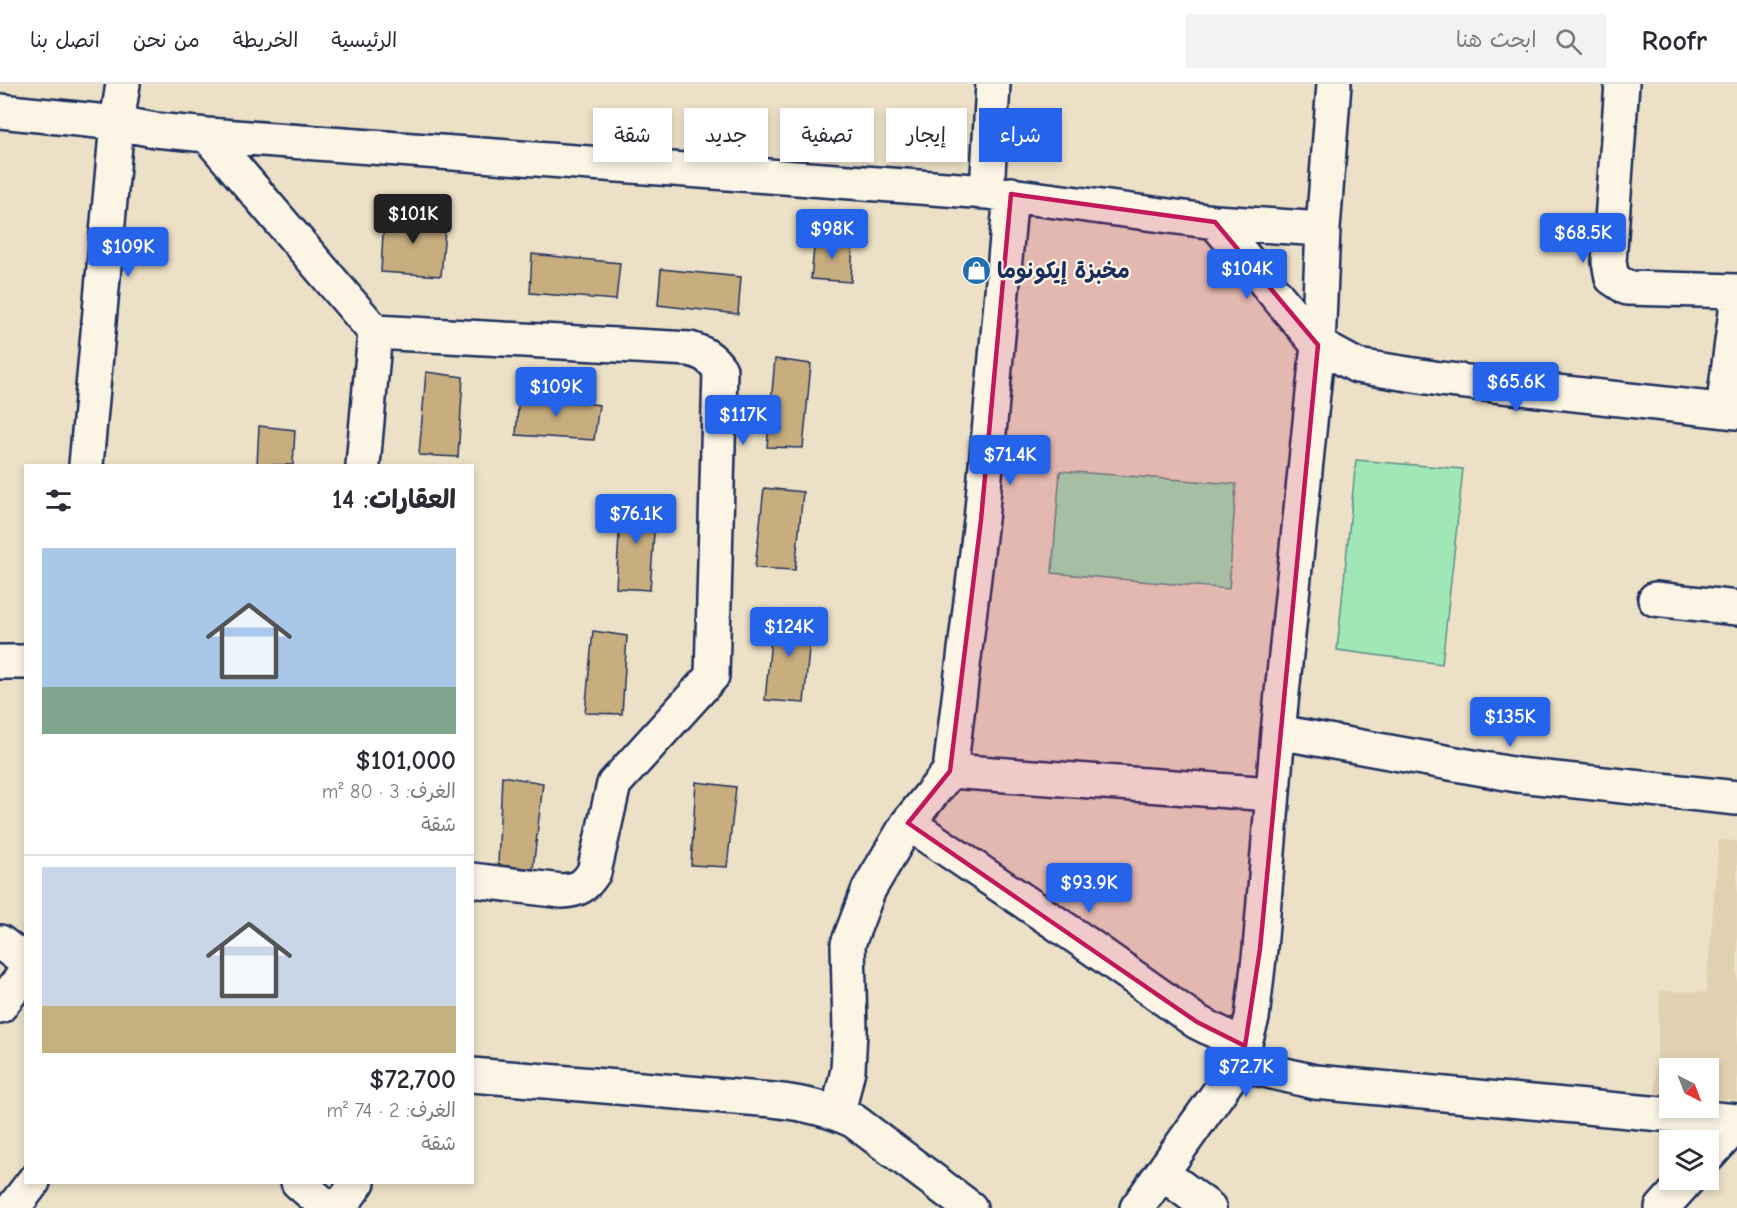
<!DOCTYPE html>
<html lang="ar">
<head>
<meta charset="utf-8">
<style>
	body { margin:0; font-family:"Comic Neue","Playpen Sans Arabic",sans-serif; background:#f2f2f3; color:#2b2b33; direction:rtl; height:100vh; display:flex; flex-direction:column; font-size:22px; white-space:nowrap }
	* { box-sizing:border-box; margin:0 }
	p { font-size:20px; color:#7c7c81 }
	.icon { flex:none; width:33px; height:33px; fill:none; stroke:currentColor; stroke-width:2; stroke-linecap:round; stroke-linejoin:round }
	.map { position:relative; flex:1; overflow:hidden; direction:ltr }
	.sheet { position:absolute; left:24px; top:380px; width:450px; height:720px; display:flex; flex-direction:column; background:#fff; border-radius:0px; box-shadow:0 3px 9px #0003; direction:rtl }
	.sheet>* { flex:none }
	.hud { position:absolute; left:492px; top:24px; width:570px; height:54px; direction:rtl; display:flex; gap:12px }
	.needle { width:39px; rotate:138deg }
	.buttons { position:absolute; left:1659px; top:974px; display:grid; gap:12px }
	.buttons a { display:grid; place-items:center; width:60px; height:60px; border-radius:0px; background:#fff; box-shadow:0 3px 9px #0003; font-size:30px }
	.price { position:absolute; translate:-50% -51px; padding:0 14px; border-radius:6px; background:#2563eb; color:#fff; font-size:20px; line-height:39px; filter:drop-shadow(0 2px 3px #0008) }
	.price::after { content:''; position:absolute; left:50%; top:36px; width:18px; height:14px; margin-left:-9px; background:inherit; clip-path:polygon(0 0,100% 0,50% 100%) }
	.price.on { background:#222; color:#fff }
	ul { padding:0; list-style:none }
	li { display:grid; align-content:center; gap:12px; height:318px; padding:0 18px }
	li+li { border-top:2px solid #e1e1e2 }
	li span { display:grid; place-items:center; height:186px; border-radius:0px; color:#555 }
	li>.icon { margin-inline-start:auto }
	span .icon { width:108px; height:108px; fill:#fffc; stroke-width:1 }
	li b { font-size:26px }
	h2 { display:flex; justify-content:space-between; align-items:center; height:72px; padding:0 18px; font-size:26px }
	.pill { padding:0 21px; border-radius:0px; background:#fff; box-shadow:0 3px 9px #0003; font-size:21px; line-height:54px }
	.pill.on { background:#2563eb; color:#fff }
	header { display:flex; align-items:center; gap:36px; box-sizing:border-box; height:84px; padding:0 30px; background:#fff; border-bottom:2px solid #e1e1e2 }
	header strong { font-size:28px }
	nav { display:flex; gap:33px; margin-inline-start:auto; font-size:21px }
	.search { width:420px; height:54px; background:#f2f2f3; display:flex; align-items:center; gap:15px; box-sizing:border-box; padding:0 21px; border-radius:0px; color:#7c7c81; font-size:22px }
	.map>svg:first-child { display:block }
</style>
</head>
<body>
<header>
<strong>Roofr</strong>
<div class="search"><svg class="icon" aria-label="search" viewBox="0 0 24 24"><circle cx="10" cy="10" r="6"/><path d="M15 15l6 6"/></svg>ابحث هنا</div>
<nav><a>الرئيسية</a><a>الخريطة</a><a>من نحن</a><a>اتصل بنا</a></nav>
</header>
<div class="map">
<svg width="1737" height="1124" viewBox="0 0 1737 1124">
	<rect width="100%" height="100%" fill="#ece0c6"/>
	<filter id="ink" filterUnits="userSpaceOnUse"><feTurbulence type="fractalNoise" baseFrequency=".0167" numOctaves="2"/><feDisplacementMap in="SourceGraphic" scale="12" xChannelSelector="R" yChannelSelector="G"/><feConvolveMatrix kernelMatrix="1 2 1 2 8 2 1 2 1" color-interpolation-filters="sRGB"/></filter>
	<g filter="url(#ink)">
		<path fill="#e1d1b1" d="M 1719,756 L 1737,757 L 1737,1016 L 1709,1013 L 1708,984 L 1670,984 L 1669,1010 L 1655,1009 L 1660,907 L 1706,908 Z"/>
		<path fill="#9fe8b6" stroke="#5d8c8a" stroke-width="1.5" d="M 1356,376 L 1463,385 L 1442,580 L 1337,566 Z
			M 1060,387 L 1236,400 L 1229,505 L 1052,489 Z"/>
		<path fill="#c8ae7f" stroke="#1b2f5e" stroke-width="1.5" d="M 384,130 L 446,134 L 441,192 L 381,188 Z
			M 815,153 L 853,156 L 851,198 L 811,195 Z
			M 532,170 L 620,179 L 616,216 L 530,209 Z
			M 661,185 L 741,193 L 738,230 L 658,221 Z
			M 775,275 L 811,280 L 803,364 L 767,363 Z
			M 426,288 L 463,293 L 458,373 L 419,371 Z
			M 519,310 L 599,321 L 594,356 L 516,351 Z
			M 259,342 L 295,346 L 293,381 L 257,381 Z
			M 764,404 L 803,408 L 795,486 L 755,484 Z
			M 621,416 L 656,420 L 650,506 L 616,504 Z
			M 774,526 L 812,533 L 804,619 L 765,616 Z
			M 593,547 L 627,552 L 622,630 L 585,629 Z
			M 502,692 L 543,699 L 533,785 L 498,781 Z
			M 696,698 L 736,703 L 727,783 L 691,781 Z"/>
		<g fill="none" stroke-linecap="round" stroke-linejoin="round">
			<defs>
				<path id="minor" d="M 1622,0 L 1609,178 L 1612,194 L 1627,204 L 1737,207
					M 0,27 L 117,39 L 155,46 L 207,51 L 987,108 L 1215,138 L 1323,145
					M 207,51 L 375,248
					M 987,108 L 993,0
					M 1215,138 L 1318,261 L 1357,282 L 1440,295 L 1737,328
					M 1723,326 L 1737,220
					M 86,381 L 117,39 L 123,0
					M 363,381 L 375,248 L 690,265 C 704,269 712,274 720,286 L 712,592 L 614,700 L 594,788 C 585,802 579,806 562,807 L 472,796
					M 1655,515 L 1737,524
					M 0,578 L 26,578
					M 1278,648 L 1517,691 L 1737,714
					M 950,687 L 981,436 L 1011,110
					M 908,739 L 1084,858 L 1197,938 L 1245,962
					M 0,858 L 26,878
					M 0,922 L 26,888
					M 1239,980 L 1315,998 L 1737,1037
					M 472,991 L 773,1016 C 801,1019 828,1024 854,1037 L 970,1124
					M 838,1029 L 848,986 L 850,947 L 848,860 L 869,805 L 908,739 L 950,687 L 1272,710
					M 1708,1072 L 1737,1040
					M 1162,1089 L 1209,1124
					M 298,1098 L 328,1124
					M 13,1124 L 33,1098
					M 339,1124 L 358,1098
					M 1137,1124 L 1239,980 L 1252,934 L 1260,865 L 1278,648 L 1318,261 L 1323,145 L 1334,0
					M 1662,1124 L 1688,1095"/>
			</defs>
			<use href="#minor" stroke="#1b2f5e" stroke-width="38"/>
			<use href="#minor" stroke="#fcf5e5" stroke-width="33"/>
		</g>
	</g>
	<path fill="#c2185b" fill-opacity="0.2" stroke="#c2185b" stroke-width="4.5" stroke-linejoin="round" d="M 1011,110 L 1215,138 L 1318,261 L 1260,865 L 1245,962 L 1197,938 L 908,739 L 950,687 L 981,436 Z"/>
	<defs>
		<symbol id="shop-disc" viewBox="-11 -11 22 22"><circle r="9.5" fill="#1f6fb2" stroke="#fcf5e5"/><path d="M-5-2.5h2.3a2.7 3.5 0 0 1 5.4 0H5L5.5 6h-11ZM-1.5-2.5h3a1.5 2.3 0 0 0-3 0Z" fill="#fff"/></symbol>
	</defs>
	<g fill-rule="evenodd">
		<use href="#shop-disc" x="960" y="170" width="33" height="33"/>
	</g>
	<g text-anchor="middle" stroke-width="4.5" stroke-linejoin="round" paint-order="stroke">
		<g font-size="22" font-weight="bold" fill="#1b2f5e" stroke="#fcf5e5" text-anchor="start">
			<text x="997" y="194">مخبزة إيكونوما</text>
		</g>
	</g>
</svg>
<div class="buttons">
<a><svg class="needle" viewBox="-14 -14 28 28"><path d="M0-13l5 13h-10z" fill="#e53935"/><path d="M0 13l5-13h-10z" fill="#7c7c81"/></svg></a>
<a><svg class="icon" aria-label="layers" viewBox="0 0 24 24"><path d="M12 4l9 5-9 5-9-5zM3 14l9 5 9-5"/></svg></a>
</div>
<b class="price on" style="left:413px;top:161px">$101K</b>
<b class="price" style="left:832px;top:176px">$98K</b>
<b class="price" style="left:1583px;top:180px">$68.5K</b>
<b class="price" style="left:128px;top:194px">$109K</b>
<b class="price" style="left:1247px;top:216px">$104K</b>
<b class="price" style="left:1516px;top:329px">$65.6K</b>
<b class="price" style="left:556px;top:334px">$109K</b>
<b class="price" style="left:743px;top:362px">$117K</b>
<b class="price" style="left:1010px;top:402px">$71.4K</b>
<b class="price" style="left:636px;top:461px">$76.1K</b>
<b class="price" style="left:789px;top:574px">$124K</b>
<b class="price" style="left:1510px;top:664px">$135K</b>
<b class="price" style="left:1089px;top:830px">$93.9K</b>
<b class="price" style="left:1246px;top:1014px">$72.7K</b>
<div class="hud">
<a class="pill on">شراء</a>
<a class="pill">إيجار</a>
<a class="pill">تصفية</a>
<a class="pill">جديد</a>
<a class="pill">شقة</a>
</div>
<section class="sheet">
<h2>العقارات: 14<svg class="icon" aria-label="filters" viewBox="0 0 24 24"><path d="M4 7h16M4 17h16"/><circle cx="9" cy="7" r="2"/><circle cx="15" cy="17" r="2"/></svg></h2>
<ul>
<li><span style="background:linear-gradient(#a9c7e8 75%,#7fa58c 0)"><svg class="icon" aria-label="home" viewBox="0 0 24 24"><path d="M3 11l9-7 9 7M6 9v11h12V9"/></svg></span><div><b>$101,000</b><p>الغرف: 3 · 80 m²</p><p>شقة</p></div></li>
<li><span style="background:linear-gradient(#c9d6e8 75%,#c2b280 0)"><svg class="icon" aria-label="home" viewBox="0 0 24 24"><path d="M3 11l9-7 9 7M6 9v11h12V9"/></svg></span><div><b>$72,700</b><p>الغرف: 2 · 74 m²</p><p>شقة</p></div></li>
</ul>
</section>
</div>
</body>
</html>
